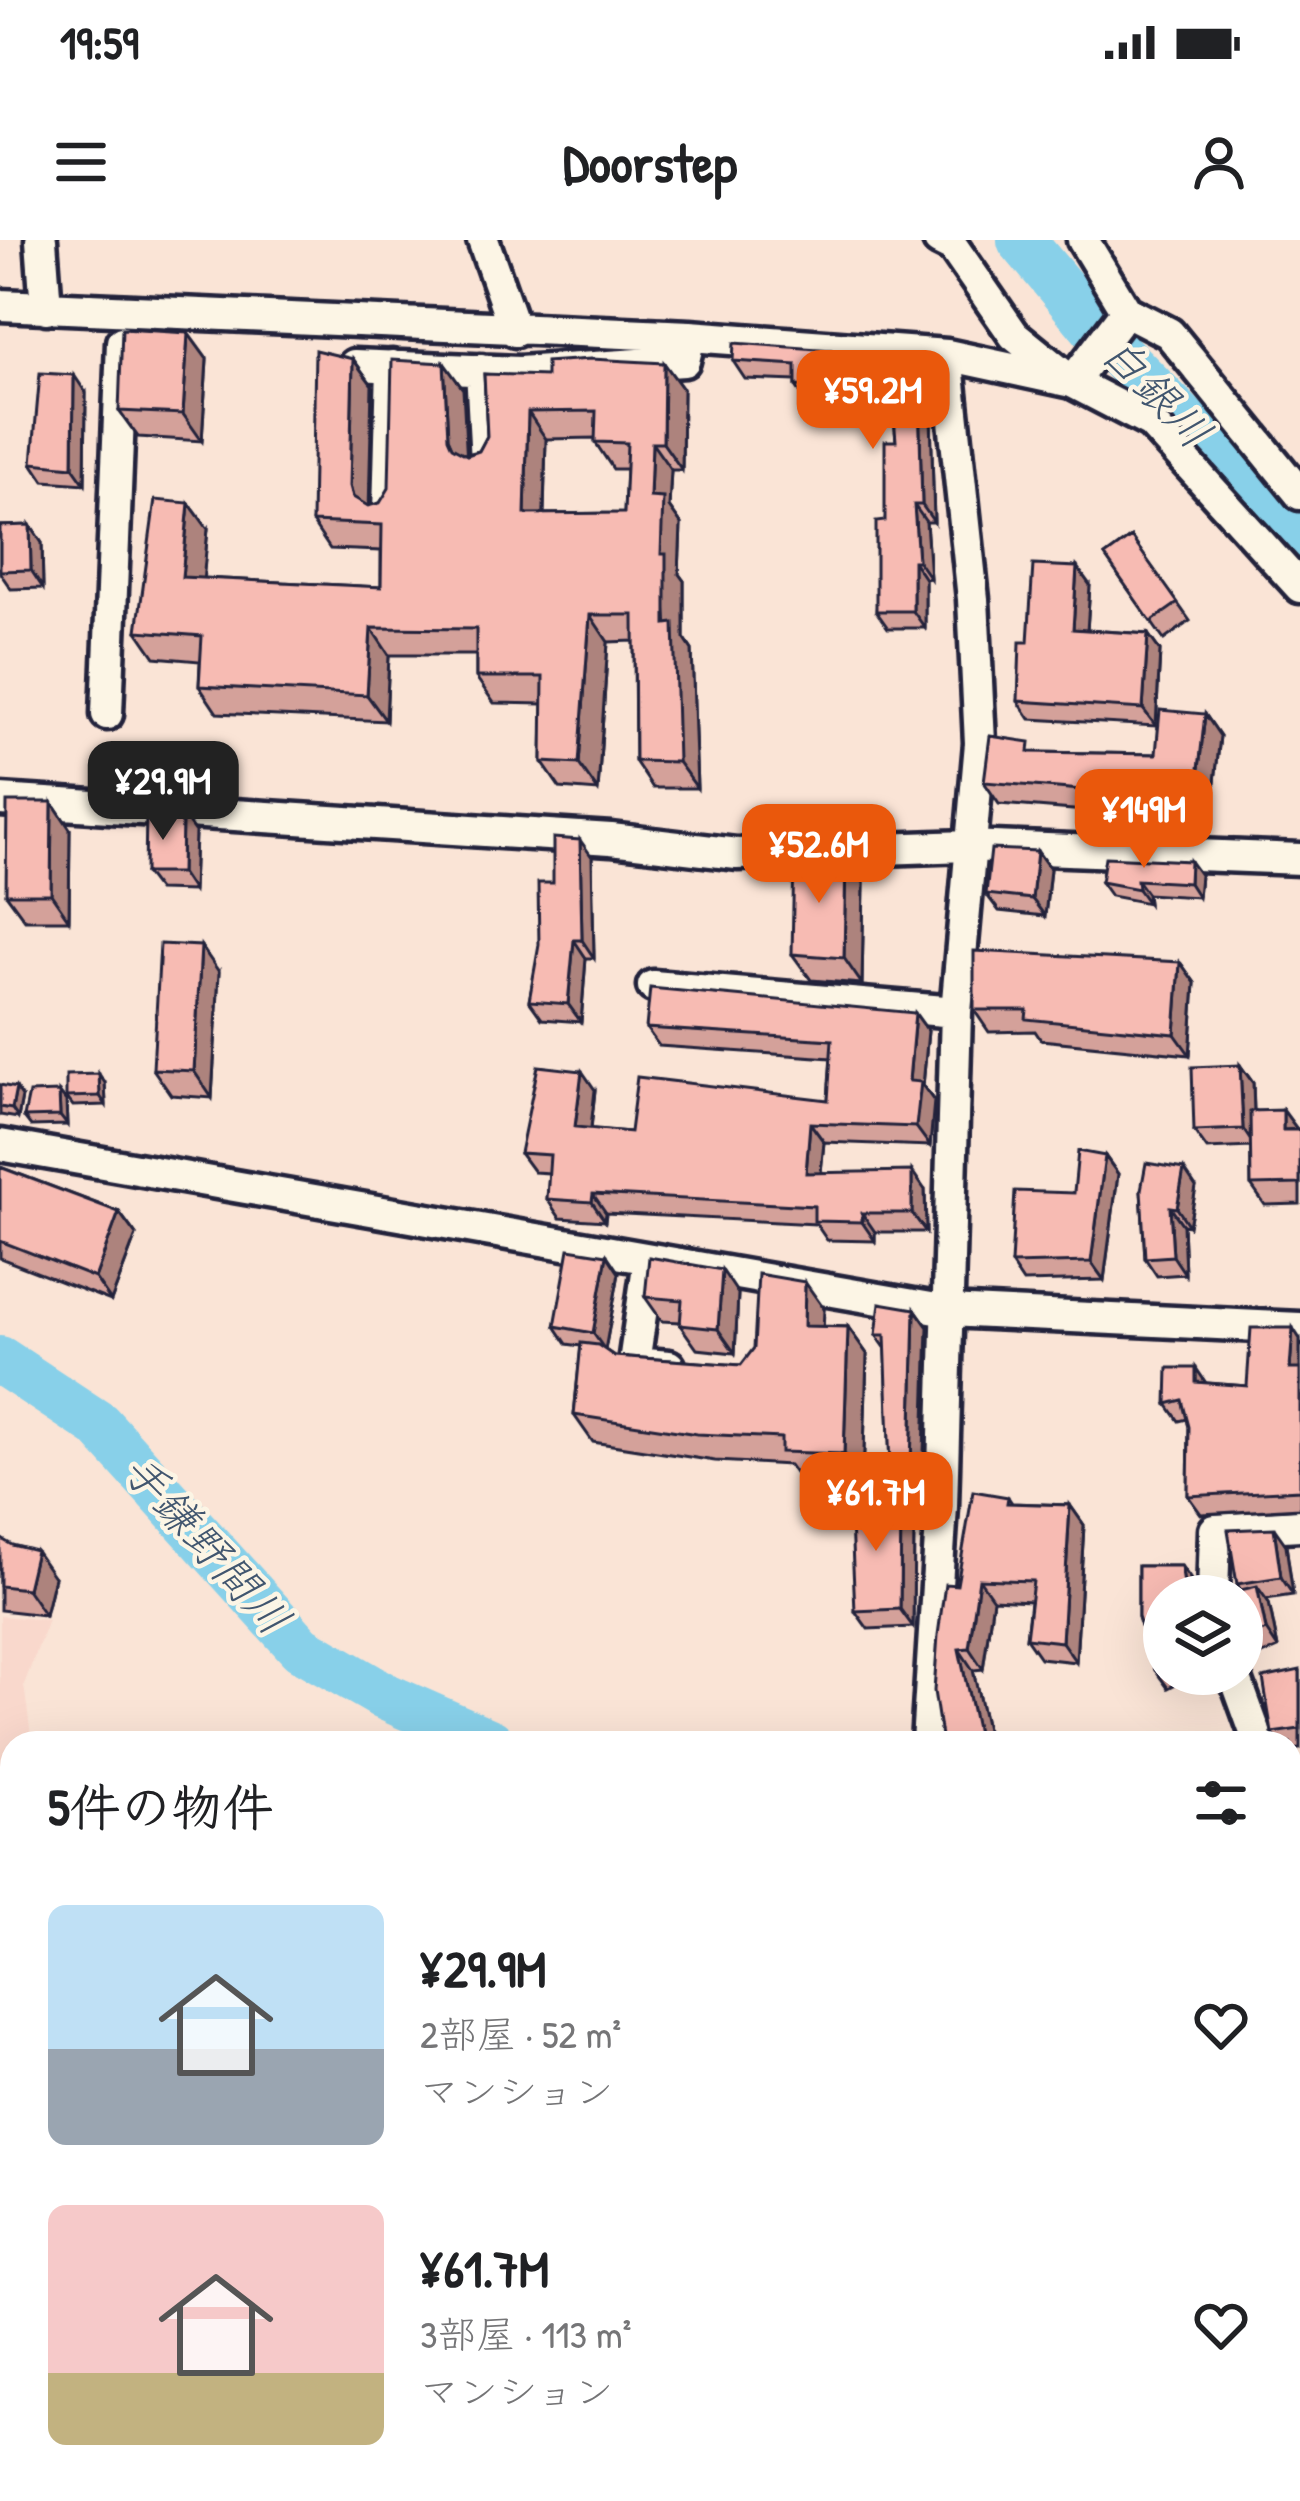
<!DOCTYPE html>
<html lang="ja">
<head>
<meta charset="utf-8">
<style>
	body { margin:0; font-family:"Patrick Hand","Klee One",sans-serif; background:#f6f6f6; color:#202124; height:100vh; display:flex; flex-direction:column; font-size:45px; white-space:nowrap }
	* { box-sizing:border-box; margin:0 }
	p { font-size:39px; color:#757577 }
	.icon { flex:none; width:66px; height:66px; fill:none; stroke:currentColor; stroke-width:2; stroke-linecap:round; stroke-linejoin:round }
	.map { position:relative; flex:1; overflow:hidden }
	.side { position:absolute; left:0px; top:1491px; width:1302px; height:771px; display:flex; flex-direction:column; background:#fff; border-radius:36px 36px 0 0; box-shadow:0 12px 48px #0002 }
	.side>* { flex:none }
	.fabs { position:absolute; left:1143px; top:1335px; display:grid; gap:24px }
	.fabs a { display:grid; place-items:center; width:120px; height:120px; border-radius:50%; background:#fff; box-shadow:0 12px 48px #0002; font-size:60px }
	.price { position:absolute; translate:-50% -102px; padding:0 27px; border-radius:24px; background:#ea580c; color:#fff; font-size:39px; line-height:78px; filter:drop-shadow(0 3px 6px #0008) }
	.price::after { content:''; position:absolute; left:50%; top:72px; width:36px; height:27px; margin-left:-18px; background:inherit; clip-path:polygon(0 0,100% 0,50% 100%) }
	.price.current { background:#222; color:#fff }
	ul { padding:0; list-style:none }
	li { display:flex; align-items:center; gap:36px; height:300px; padding:0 48px }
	li span { display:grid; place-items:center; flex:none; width:336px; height:240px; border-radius:18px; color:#555 }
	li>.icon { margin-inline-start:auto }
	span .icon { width:144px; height:144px; fill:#fffc; stroke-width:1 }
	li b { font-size:51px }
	h2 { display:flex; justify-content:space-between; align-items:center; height:144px; padding:0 48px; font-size:51px }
	.status { display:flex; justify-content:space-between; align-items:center; height:84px; padding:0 60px; background:#fff; direction:ltr }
	.status svg { height:33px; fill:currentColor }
	header { display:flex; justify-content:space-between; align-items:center; height:156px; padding:0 48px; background:#fff; font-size:54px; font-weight:700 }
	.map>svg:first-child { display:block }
</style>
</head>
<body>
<div class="status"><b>19:59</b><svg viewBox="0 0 49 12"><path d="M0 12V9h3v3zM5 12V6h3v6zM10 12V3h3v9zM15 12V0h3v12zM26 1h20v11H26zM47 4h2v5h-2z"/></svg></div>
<header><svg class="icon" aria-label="menu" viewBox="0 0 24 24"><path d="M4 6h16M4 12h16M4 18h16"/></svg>Doorstep<svg class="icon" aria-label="person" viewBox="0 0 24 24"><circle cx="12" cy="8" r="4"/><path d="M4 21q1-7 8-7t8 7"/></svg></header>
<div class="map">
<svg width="1300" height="2261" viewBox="0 0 1300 2261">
	<rect width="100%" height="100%" fill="#fae4d6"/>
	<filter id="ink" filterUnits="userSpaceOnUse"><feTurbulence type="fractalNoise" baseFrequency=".00833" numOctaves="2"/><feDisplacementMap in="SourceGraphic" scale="24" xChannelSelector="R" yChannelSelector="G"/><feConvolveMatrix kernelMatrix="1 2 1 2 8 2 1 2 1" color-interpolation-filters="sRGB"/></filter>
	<g filter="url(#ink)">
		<path fill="#f9d8cc" d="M 0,1376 L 48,1380 L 24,1445 L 32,1503 L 12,1503 L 12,1628 L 0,1625 Z"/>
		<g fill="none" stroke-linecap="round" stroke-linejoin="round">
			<path stroke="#88d0e9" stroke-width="48" d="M 1021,0 L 1102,97 L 1300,297
				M 0,1120 L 99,1185 L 301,1408 L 384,1456 L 491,1503
				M 1290,2067 L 1300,2080"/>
			<defs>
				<path id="street" d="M 41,0 L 46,68
					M 483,0 L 515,91
					M 939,0 L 953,7 L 1014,95 L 1072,142 L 1151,183 L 1300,347
					M 1083,0 L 1126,71 L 1169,93 L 1300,254
					M 0,65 L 690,96 L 947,115 L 1072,142
					M 354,125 L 519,132 L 684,121 L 690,96
					M 481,130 L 486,222
					M 1072,142 L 1126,71
					M 388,273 L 392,126
					M 107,474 L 122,102
					M 0,560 L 611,599 L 737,614 L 968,606 L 1300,619
					M 653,746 L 956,772
					M 0,905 L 948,1071 L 1300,1088
					M 649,1019 L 634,1123 L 669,1126
					M 1213,1356 L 1215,1290 L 1300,1285
					M 1234,1434 L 1259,1503
					M 927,1503 L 942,1266 L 956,772 L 980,503 L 973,359 L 947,115
					M 1290,1602 L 1300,1626
					M 1290,1866 L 1300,1878
					M 0,2103 L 12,2114
					M 163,2250 L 176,2261
					M 1257,2250 L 1300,2259
					M 437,2261 L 439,2250
					M 836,2261 L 838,2250
					M 1046,2261 L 1046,2250
					M 1225,2261 L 1228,2250"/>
			</defs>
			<use href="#street" stroke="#22223b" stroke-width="39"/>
			<use href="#street" stroke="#fcf5e5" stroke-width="30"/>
			<path stroke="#22223b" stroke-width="8" stroke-dasharray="18 9" stroke-linecap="butt" d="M 0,2165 L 12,2178
				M 0,2192 L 12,2206
				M 0,2226 L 12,2238
				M 23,2250 L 33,2261
				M 52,2250 L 62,2261
				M 77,2250 L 88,2261"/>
		</g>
		<path fill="#d4a19a" stroke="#22223b" stroke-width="3" fill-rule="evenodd" d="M 831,110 L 835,115 L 884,118 L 889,125 L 918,123 L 930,141 L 934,282 L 926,282 L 930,338 L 925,339 L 925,388 L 888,388 L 876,371 L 885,281 L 896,201 L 893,167 L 808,164 L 796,146 L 796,141 L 745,139 L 733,121 Z
			M 207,119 L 202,201 L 138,197 L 119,171 Z
			M 353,119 L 372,145 L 369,266 L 380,263 L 463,149 L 466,214 L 479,211 L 487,196 L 484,134 L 683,149 L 682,230 L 671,230 L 669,267 L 681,284 L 679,334 L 684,341 L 684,398 L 692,410 L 697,548 L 653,548 L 635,521 L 634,401 L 608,402 L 598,551 L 560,548 L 542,522 L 543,464 L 494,463 L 476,437 L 476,415 L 389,415 L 386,481 L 217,473 L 199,446 L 200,421 L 155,417 L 137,391 L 208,289 L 203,338 L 381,347 L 381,311 L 330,309 L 312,282 ZM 595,198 L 595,202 L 613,229 L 626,229 L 624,273 L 544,274 L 546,199 Z
			M 86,153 L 85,244 L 44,241 L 32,223 Z
			M 30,285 L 42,303 L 43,348 L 11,349 L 0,333 L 0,286 Z
			M 1131,297 L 1190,381 L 1164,400 L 1105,316 Z
			M 1090,345 L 1087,390 L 1148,394 L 1160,411 L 1156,486 L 1030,479 L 1018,461 L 1028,402 Z
			M 1205,474 L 1220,496 L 1210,587 L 1166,583 L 1156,569 L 1098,565 L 1098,572 L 999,564 L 984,542 L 1037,512 L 1156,514 Z
			M 52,562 L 70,589 L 69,680 L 25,680 L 6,654 Z
			M 195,592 L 193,651 L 158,650 L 145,633 Z
			M 1037,611 L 1050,629 L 1045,676 L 999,671 L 986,654 Z
			M 592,617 L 594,718 L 586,718 L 581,782 L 542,779 L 529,761 L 553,643 Z
			M 1200,635 L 1198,657 L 1147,654 L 1148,663 L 1111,656 L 1101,642 Z
			M 864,643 L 862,744 L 811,740 L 792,714 Z
			M 1180,722 L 1195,743 L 1190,815 L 1041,800 L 1035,791 L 989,792 L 974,770 Z
			M 219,732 L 212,858 L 171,855 L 153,829 Z
			M 646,788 L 928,791 L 923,846 L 934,861 L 930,906 L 824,902 L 821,932 L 925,950 L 926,992 L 875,992 L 875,1001 L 827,1000 L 816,984 L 606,973 L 605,981 L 560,978 L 547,959 L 549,933 L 534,932 L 520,913 L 595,850 L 591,889 L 630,892 L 828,860 L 831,818 L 659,806 Z
			M 1240,825 L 1253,843 L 1254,870 L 1300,890 L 1300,964 L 1265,965 L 1251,945 L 1251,907 L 1207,909 L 1194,891 Z
			M 105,843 L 106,865 L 73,866 L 66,857 Z
			M 0,845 L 22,857 L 18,878 L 0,875 Z
			M 66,861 L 67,885 L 31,886 L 24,877 Z
			M 1105,916 L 1118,934 L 1104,1040 L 1023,1042 L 1011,1024 Z
			M 0,927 L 119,972 L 136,995 L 111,1061 L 0,1018 Z
			M 1196,947 L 1189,986 L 1183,985 L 1185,1034 L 1157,1036 L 1145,1018 L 1141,950 Z
			M 619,1033 L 605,1110 L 614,1116 L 741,1125 L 824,1069 L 823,1086 L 848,1087 L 867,1114 L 863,1241 L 799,1239 L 789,1225 L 715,1221 L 593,1202 L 574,1175 L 581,1106 L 567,1104 L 555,1086 Z
			M 738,1054 L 735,1113 L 697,1109 L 680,1085 L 680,1082 L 662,1081 L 645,1057 Z
			M 915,1069 L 928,1087 L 923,1244 L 903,1245 L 890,1227 L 886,1109 L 876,1095 Z
			M 1300,1099 L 1300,1268 L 1201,1274 L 1188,1256 L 1189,1187 L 1187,1179 L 1179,1181 L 1167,1164 L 1206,1143 L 1247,1146 Z
			M 1008,1257 L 1012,1263 L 1070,1265 L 1084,1285 L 1076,1422 L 1040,1418 L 1026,1398 L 1030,1361 L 993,1359 L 983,1429 L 973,1430 L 989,1503 L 942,1503 L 957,1345 Z
			M 901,1259 L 914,1277 L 913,1387 L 868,1389 L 855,1371 Z
			M 0,1298 L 54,1337 L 45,1375 L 0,1370 Z
			M 1286,1305 L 1293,1355 L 1266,1359 L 1269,1363 L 1278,1408 L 1249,1421 L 1242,1411 L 1242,1356 L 1241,1350 L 1237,1344 Z
			M 1138,1326 L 1181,1326 L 1194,1344 L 1196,1356 L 1164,1356 L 1164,1434 L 1195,1434 L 1168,1448 L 1155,1430 L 1138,1377 Z
			M 1300,1430 L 1300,1509 L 1290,1510 L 1290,1503 L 1280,1503 L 1272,1493 Z
			M 1290,1643 L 1300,1657 L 1300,1852 L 1290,1849 Z
			M 240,2250 L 407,2250 L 404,2261 L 238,2261 L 235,2256 Z
			M 1055,2250 L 1158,2250 L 1157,2256 L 1133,2253 L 1132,2261 L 1054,2261 Z
			M 1182,2250 L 1209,2250 L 1206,2257 Z"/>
		<path fill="#ad837d" stroke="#22223b" stroke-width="3" d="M 188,93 L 207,119 L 202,201 L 183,174 Z
			M 353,119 L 372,145 L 369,272 L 353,257 L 350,246 Z
			M 444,123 L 463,149 L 467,224 L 452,207 L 448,198 Z
			M 664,123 L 683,149 L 682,230 L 663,203 Z
			M 918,123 L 930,141 L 934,282 L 922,265 Z
			M 74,135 L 86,153 L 85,244 L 73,227 Z
			M 528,172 L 546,199 L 543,300 L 525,274 Z
			M 652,203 L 671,230 L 669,267 L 681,284 L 679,334 L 684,341 L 684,398 L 692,410 L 697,548 L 678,522 L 661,314 L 650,257 Z
			M 189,263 L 208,289 L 201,363 L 182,337 Z
			M 914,265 L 926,282 L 930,338 L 918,321 Z
			M 30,285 L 42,303 L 43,348 L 31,330 Z
			M 913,321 L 925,339 L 925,388 L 913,371 Z
			M 1077,327 L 1090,345 L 1086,407 L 1073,389 Z
			M 590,375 L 608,402 L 598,551 L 579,524 Z
			M 371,388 L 389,415 L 386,481 L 367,455 Z
			M 1148,394 L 1160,411 L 1156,486 L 1143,469 Z
			M 1205,474 L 1220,496 L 1210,587 L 1195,565 Z
			M 1082,542 L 1098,565 L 1098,572 L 1082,550 Z
			M 52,562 L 70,589 L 69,680 L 51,654 Z
			M 182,574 L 195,592 L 193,651 L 181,633 Z
			M 580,600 L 592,617 L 594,718 L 582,700 Z
			M 1037,611 L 1050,629 L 1045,676 L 1032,659 Z
			M 846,617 L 864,643 L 862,744 L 844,718 Z
			M 1190,621 L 1200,635 L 1198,657 L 1189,643 Z
			M 1137,640 L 1147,654 L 1148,663 L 1138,649 Z
			M 574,700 L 586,718 L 581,782 L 568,764 Z
			M 201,706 L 219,732 L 212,858 L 194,831 Z
			M 1180,722 L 1195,743 L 1190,815 L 1175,794 Z
			M 915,773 L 928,791 L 923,846 L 934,861 L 930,906 L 916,887 L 909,841 Z
			M 1240,825 L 1253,843 L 1255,907 L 1243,889 Z
			M 582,831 L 595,850 L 589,906 L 575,887 Z
			M 99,834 L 105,843 L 106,865 L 100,856 Z
			M 16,848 L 22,857 L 18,878 L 12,869 Z
			M 59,852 L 66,861 L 67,885 L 60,876 Z
			M 1283,870 L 1297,889 L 1283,890 Z
			M 810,883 L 824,902 L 819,952 L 806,933 Z
			M 1105,916 L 1118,934 L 1104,1040 L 1091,1022 Z
			M 1184,929 L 1196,947 L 1189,986 L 1177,968 Z
			M 912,931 L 925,950 L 926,992 L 912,973 Z
			M 593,954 L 606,973 L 605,981 L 592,962 Z
			M 1170,967 L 1183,985 L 1185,1034 L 1173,1016 Z
			M 119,972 L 136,995 L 111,1061 L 95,1038 Z
			M 862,973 L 875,992 L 875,1001 L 862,982 Z
			M 607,1015 L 619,1033 L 605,1110 L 593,1093 Z
			M 722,1030 L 738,1054 L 735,1113 L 718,1089 Z
			M 805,1042 L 824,1069 L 822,1113 L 804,1086 Z
			M 915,1069 L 928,1087 L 923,1244 L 911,1226 Z
			M 848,1087 L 867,1114 L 863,1241 L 844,1214 Z
			M 1293,1088 L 1300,1099 L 1300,1142 L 1290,1129 Z
			M 1196,1128 L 1208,1146 L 1196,1142 Z
			M 901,1259 L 914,1277 L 913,1387 L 900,1369 Z
			M 1070,1265 L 1084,1285 L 1076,1422 L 1062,1402 Z
			M 1274,1288 L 1286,1305 L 1293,1355 L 1281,1337 Z
			M 36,1311 L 54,1337 L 45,1375 L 27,1349 Z
			M 1181,1326 L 1194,1344 L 1196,1356 L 1186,1356 Z
			M 979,1339 L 993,1359 L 983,1429 L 969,1408 Z
			M 1257,1346 L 1269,1363 L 1278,1408 L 1266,1390 Z
			M 959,1409 L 973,1430 L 989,1503 L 979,1503 Z
			M 382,2250 L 407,2250 L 404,2261 L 381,2261 L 379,2259 Z
			M 542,2250 L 564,2250 L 562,2261 L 541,2257 Z
			M 697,2250 L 699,2250 L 707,2261 L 696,2261 Z
			M 799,2250 L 813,2250 L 812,2261 L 797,2261 Z
			M 926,2250 L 938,2250 L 938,2253 L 942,2261 L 924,2261 Z
			M 1012,2250 L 1025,2250 L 1025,2261 L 1011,2261 Z
			M 1118,2250 L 1131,2250 L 1133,2253 L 1132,2261 L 1117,2261 Z"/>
		<path fill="#f7bbb3" stroke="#22223b" stroke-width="3" fill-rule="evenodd" d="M 122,89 L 188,93 L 183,174 L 119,171 Z
			M 734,103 L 831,110 L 831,115 L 884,118 L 883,126 L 918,123 L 922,265 L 914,265 L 918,321 L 913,321 L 913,371 L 876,371 L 876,282 L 885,281 L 885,201 L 896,201 L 892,150 L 796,146 L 796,125 L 733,121 Z
			M 315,110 L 353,119 L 350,246 L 353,257 L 368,266 L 380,263 L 389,248 L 392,120 L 444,123 L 448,198 L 452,207 L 467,215 L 479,211 L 487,196 L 484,134 L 546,136 L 546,122 L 591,119 L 664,123 L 663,203 L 652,203 L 650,257 L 663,258 L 661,314 L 666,314 L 666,384 L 674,383 L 678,522 L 635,521 L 634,375 L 590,375 L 579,524 L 542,522 L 543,437 L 476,437 L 476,389 L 371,388 L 367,455 L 199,446 L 202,396 L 137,391 L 155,260 L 189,263 L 182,337 L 381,347 L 382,285 L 312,282 ZM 596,171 L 595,202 L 627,203 L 624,273 L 525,274 L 528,172 Z
			M 40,133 L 74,135 L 73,227 L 32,223 Z
			M 30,285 L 31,330 L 0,331 L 0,286 Z
			M 1131,297 L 1178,363 L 1151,382 L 1105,316 Z
			M 1033,325 L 1077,327 L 1073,389 L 1148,394 L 1143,469 L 1018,461 L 1020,402 L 1028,402 Z
			M 1160,470 L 1205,474 L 1195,565 L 1150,561 L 1152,547 L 1082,542 L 1082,550 L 984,542 L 990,496 L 1030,502 L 1029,512 L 1156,514 Z
			M 7,562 L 52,562 L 51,654 L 6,654 Z
			M 146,572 L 182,574 L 181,633 L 145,633 Z
			M 553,598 L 580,600 L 582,700 L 574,700 L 568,764 L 529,761 L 539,705 L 538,643 L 553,643 Z
			M 991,609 L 1037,611 L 1032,659 L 986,654 Z
			M 794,616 L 846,617 L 844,718 L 792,714 Z
			M 1105,617 L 1190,621 L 1189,643 L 1137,640 L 1138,649 L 1101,642 Z
			M 160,704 L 201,706 L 194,831 L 153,829 Z
			M 974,711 L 1180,722 L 1175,794 L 1026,779 L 1027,770 L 974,770 Z
			M 650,748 L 915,773 L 909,841 L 921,842 L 916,887 L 810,883 L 806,933 L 912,931 L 912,973 L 862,973 L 862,982 L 814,981 L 814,966 L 593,954 L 592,962 L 547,959 L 550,915 L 520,913 L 538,826 L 582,831 L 575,887 L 630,892 L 637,837 L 828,860 L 832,800 L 646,788 Z
			M 1240,825 L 1243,889 L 1194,891 L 1192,827 Z
			M 99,834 L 100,856 L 66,857 L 66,835 Z
			M 0,845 L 16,848 L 12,869 L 0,867 Z
			M 59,852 L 60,876 L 24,877 L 29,853 Z
			M 1283,870 L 1283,890 L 1300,890 L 1300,944 L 1251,945 L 1250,871 Z
			M 1078,911 L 1105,916 L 1091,1022 L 1011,1024 L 1015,951 L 1074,953 Z
			M 1146,923 L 1184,929 L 1177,968 L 1170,967 L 1173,1016 L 1145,1018 L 1141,950 Z
			M 0,927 L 119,972 L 95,1038 L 0,1001 Z
			M 569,1009 L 607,1015 L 593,1093 L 555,1086 Z
			M 649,1017 L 722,1030 L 718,1089 L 680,1085 L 682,1060 L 645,1057 Z
			M 758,1034 L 805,1042 L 804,1086 L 848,1087 L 844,1214 L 781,1212 L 781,1198 L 697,1194 L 574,1175 L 581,1103 L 598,1105 L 614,1116 L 741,1125 L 754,1108 Z
			M 880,1063 L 915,1069 L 911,1226 L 890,1227 L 885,1095 L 876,1095 Z
			M 1251,1088 L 1293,1088 L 1290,1129 L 1300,1129 L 1300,1250 L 1188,1256 L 1189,1187 L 1182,1160 L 1167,1164 L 1168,1128 L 1196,1128 L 1196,1142 L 1247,1146 Z
			M 973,1251 L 1008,1257 L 1007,1263 L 1070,1265 L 1062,1402 L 1026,1398 L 1033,1341 L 979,1339 L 969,1408 L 959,1409 L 979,1503 L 942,1503 L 934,1451 L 938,1395 L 945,1344 L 957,1345 Z
			M 901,1259 L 900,1369 L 855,1371 L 850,1260 Z
			M 1274,1288 L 1281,1337 L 1237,1344 L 1228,1290 Z
			M 0,1298 L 12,1305 L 36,1311 L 27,1349 L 0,1346 Z
			M 1138,1326 L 1181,1326 L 1186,1356 L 1164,1356 L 1164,1426 L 1155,1430 L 1138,1377 Z
			M 1257,1346 L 1266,1390 L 1242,1401 L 1242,1356 L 1220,1355 Z
			M 1300,1430 L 1300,1489 L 1272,1493 L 1263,1438 Z
			M 1300,1545 L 1300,1587 L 1297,1580 L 1294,1549 Z
			M 1290,1643 L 1300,1657 L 1300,1846 L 1290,1835 Z
			M 240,2250 L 317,2250 L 329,2261 L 240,2261 L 235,2256 Z
			M 348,2250 L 382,2250 L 379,2259 Z
			M 499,2250 L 542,2250 L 541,2257 L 558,2261 L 496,2261 Z
			M 592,2250 L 697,2250 L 696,2261 L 589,2261 Z
			M 756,2250 L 799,2250 L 797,2261 L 753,2261 Z
			M 861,2250 L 926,2250 L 924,2261 L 869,2261 L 859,2259 Z
			M 977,2250 L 1012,2250 L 1011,2261 L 976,2261 Z
			M 1055,2250 L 1118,2250 L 1117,2261 L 1054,2261 Z
			M 1230,2250 L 1248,2250 L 1300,2261 L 1227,2261 Z"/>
	</g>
	<g text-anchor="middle" stroke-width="9" stroke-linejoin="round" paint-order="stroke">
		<g font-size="45" font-style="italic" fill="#41566f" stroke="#fcf5e5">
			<text transform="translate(1157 152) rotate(46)" y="16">白銀川</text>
			<text transform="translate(207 1304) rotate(48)" y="16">手鎌野間川</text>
		</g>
	</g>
</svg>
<div class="fabs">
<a><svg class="icon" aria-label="layers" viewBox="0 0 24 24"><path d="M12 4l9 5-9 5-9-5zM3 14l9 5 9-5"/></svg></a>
</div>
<b class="price" style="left:873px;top:212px">¥59.2M</b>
<b class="price current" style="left:163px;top:603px">¥29.9M</b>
<b class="price" style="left:1144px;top:631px">¥149M</b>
<b class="price" style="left:819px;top:666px">¥52.6M</b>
<b class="price" style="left:876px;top:1314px">¥61.7M</b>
<section class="side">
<h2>5件の物件<svg class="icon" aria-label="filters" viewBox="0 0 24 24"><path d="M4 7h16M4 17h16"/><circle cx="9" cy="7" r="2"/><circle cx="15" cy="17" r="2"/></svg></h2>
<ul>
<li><span style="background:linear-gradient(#bfe0f5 60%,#9aa5b1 0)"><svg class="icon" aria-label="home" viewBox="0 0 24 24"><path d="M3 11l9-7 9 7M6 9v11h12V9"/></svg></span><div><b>¥29.9M</b><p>2部屋 · 52 m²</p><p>マンション</p></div><svg class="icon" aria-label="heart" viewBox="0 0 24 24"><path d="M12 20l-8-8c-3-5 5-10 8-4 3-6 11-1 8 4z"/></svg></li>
<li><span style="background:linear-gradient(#f6c9c9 70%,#c2b280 0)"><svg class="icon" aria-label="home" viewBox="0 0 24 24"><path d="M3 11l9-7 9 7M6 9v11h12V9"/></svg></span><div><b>¥61.7M</b><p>3部屋 · 113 m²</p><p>マンション</p></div><svg class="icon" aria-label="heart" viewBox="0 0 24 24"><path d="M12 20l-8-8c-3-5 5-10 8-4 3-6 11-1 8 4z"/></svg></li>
</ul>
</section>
</div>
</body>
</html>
